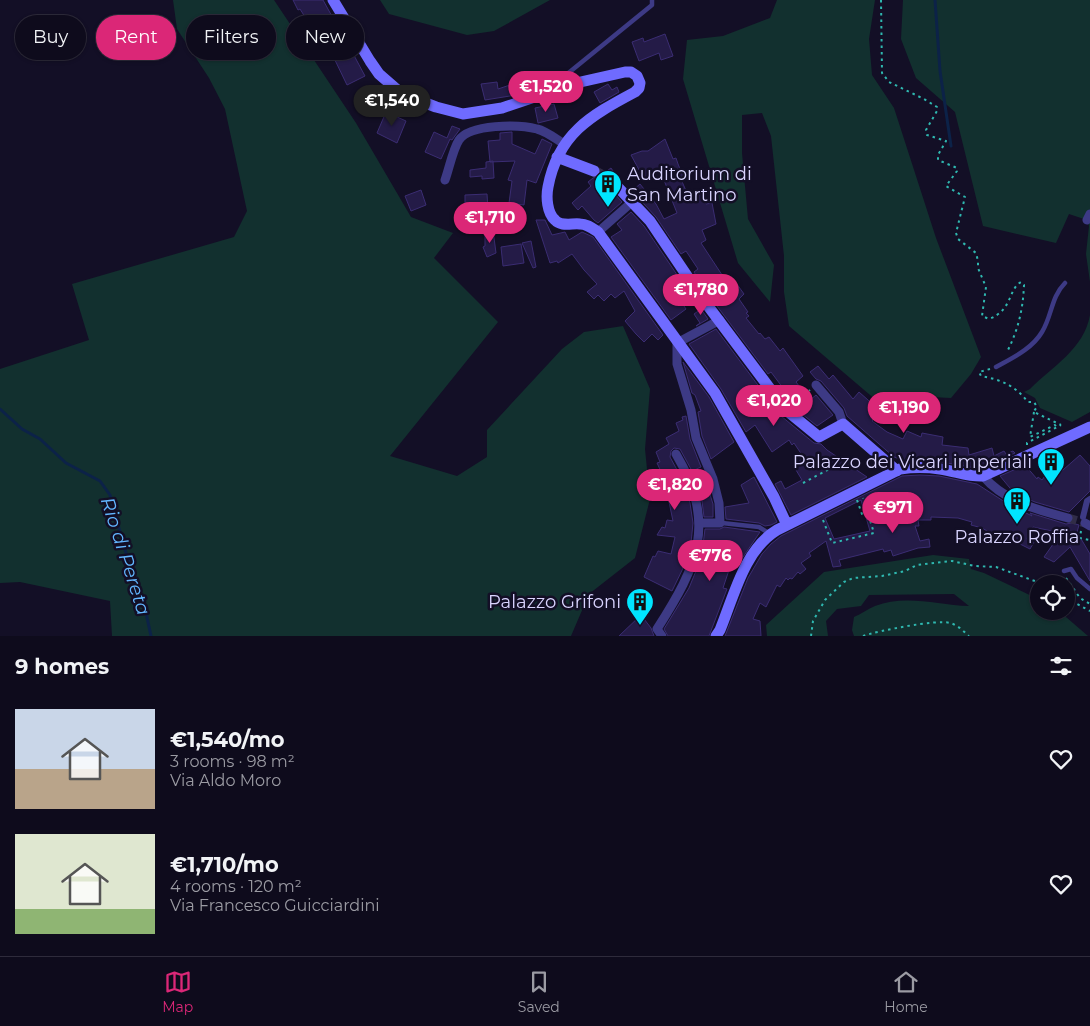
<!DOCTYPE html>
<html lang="en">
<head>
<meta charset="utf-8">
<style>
	body { margin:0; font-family:Montserrat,sans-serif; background:#171425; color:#f1f3f6; height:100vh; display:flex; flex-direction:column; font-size:19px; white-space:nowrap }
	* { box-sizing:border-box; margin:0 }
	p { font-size:16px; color:#9b9ba3 }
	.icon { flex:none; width:28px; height:28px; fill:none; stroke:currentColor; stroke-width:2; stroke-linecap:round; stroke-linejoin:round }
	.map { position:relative; height:636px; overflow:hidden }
	.drawer { display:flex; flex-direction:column; background:#0e0b1c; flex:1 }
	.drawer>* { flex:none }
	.hud { position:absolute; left:15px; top:15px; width:500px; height:45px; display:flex; gap:10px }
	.buttons { position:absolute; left:1030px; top:575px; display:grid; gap:10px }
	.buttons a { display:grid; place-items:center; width:45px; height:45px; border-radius:50%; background:#0e0b1c; box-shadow:0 1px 4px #0004,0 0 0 1px #2e2b3b; font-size:25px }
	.price { position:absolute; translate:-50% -42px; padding:0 11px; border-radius:18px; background:#db2777; color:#fff; font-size:16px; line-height:32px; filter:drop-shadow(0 1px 2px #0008) }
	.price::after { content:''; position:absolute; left:50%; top:30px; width:15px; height:11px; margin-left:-8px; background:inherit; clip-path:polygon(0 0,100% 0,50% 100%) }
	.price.active { background:#222; color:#fff }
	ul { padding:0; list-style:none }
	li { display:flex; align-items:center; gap:15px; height:125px; padding:0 15px }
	li span { display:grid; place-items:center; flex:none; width:140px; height:100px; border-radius:0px; color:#555 }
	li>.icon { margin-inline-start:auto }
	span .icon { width:60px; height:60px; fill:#fffc; stroke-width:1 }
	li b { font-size:21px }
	h2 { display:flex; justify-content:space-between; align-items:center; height:60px; padding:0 15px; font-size:21px }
	.chip { padding:0 18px; border-radius:22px; background:#0e0b1c; box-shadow:0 1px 4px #0004,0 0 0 1px #2e2b3b; font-size:18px; line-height:45px }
	.chip.active { background:#db2777; color:#fff }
	.tab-bar { display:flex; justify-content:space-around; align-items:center; height:70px; border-top:1px solid #2e2b3b; background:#0e0b1c; font-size:14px; color:#9b9ba3 }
	.tab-bar a { display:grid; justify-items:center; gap:2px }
	.tab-bar .active { color:#db2777 }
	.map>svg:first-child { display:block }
</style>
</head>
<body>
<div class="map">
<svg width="1090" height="636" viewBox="0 0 1090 636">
	<rect width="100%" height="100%" fill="#130f26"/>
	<path fill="#12302f" d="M 173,0 L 274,0 L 356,123 L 411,217 L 453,233 L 434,258 L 498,322 L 390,456 L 457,476 L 487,457 L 487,430 L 562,349 L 584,332 L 623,326 L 650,389 L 645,449 L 650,499 L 635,558 L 589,594 L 571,636 L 112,636 L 110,601 L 20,582 L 0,583 L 0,369 L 89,340 L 72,284 L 234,237 L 247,211 L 225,109 L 209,78 L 177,29 Z
		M 380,0 L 550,0 L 494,31 L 467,35 L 389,14 Z
		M 777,0 L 875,0 L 869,39 L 872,75 L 894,108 L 936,238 L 981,357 L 971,374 L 951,398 L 911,396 L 897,402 L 890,412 L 789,326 L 784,292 L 784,256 L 771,136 L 762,113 L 742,115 L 742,153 L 748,219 L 774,265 L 770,302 L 738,263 L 683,79 L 687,40 L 723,36 L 770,18 Z
		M 903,0 L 1090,0 L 1090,282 L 1086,254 L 1089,226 L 1087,220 L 1069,214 L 1056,243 L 983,226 L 955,112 L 916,78 L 901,39 Z
		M 1090,315 L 1090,412 L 1072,422 L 1040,408 L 1035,398 L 1024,392 L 1030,389 C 1053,366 1084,349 1090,315 Z
		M 933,555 L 969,559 L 971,569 L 984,573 L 1038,599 L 1039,611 L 1059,611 L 1088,636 L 854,636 L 852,630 L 854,617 C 861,614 868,609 875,606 C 905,594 938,605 969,606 L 954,594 L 869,595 L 861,606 L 837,609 L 826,621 L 828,636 L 767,636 L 766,625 L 824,572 Z"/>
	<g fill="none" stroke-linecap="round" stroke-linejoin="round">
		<path stroke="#0c2248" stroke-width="3" d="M 935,0 L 940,71 L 951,146
			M 0,409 L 22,429 L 40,439 L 66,463 L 100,481 L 110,495 L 124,547 L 145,608 L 151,636"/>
	</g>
	<path fill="#241b47" stroke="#3b2d73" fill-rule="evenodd" d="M 293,0 L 323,0 L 334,20 L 320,28 L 327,41 L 342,33 L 365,76 L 347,85 L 333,56 L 330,57 L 300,9 L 298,10 Z
		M 665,34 L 673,56 L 661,60 L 659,53 L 639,61 L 632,42 L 643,38 L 644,42 Z
		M 522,81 L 525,91 L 510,96 L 485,100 L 481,84 L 497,82 L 498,89 Z
		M 608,84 L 612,90 L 617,87 L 619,92 L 600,103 L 594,92 Z
		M 554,104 L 558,118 L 538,123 L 535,108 Z
		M 386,112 L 406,121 L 397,143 L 377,133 Z
		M 452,126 L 460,129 L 452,140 L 450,139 L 441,159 L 425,152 L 434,132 L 447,138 Z
		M 512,132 L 512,144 L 535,154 L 542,139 L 552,144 L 536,183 L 527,180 L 524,205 L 509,203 L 512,181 L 508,180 L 515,161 L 490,162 L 488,141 L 500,140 L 500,133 Z
		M 665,139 L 673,159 L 676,158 L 678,164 L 683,176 L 680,177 L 687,193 L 703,190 L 706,204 L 712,203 L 716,224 L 702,230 L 706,240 L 701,243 L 728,284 L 734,280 L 744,294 L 739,299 L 748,312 L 746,313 L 749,316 L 746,318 L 759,334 L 760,333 L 765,339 L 769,337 L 780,351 L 783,348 L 803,376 L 796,382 L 810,400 L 816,395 L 833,415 L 817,426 L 791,405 L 780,390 L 783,388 L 771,372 L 768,374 L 708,294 L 694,272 L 698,269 L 686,251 L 681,254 L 656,217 L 632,191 L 640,184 L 656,204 L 664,219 L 677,213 L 660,170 L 644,179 L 631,155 L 642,151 L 648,151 Z
		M 493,161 L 494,178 L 482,179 L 482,176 L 470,177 L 470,170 L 486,168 L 486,162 Z
		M 611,168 L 615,174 L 607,176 L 605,183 L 622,202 L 598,223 L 594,220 L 582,206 L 578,210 L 572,203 L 591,186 L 588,182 L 593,178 L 599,176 L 601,169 L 604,173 Z
		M 421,190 L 426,205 L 411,211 L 405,196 Z
		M 487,194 L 488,210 L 465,211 L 465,195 Z
		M 631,212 L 644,226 L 686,288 L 676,294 L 686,309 L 671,320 L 611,237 L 622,230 L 617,224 Z
		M 536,220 L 545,220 L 552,235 L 565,232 L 569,240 L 582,232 L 593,237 L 663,335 L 658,340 L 652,334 L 644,342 L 636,334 L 625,321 L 635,311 L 624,291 L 615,298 L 611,294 L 604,301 L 598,295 L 594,299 L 587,292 L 597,284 L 584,270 L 572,254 L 558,263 L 557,261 L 550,263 Z
		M 493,230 L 496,253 L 487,257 L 483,247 L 485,246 L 485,231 Z
		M 531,241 L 536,267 L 533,268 L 522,243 Z
		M 521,244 L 524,263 L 503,266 L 501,247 Z
		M 701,309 L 708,319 L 696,326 L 700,323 L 694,314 Z
		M 716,329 L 781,416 L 814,443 L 821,444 L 827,450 L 867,477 L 791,515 L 775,484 L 781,481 L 785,489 L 802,480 L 793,465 L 804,458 L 794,443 L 792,445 L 789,440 L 772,452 L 755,425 L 746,432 L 721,389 L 689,344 Z
		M 683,362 L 709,397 L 734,442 L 711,459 L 702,436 L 698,412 L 701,411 L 695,395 L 692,393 Z
		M 818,366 L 829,379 L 833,375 L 853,399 L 859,392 L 877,408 L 872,413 L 877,416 L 872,421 L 887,432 L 903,439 L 907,431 L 921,437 L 922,433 L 943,437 L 942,445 L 968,448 L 969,455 L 992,448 L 994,456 L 1004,451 L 1006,454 L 1013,451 L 1015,453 L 981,469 L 936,461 L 905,461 L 894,457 L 847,416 L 844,408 L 821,381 L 816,379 L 810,372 Z
		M 686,416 L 690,439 L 701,467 L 692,471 L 680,449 L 674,448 L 671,451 L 670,457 L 683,481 L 690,503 L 693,523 L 691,543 L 686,562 L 672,591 L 644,577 L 653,556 L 655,557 L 658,551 L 671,554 L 675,537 L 657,535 L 662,527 L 665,528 L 667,520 L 673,521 L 664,478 L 657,463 L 660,462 L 656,452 L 669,444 L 666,438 L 679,431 L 676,423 L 683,420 L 682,417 Z
		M 1080,455 L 1090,466 L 1090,491 L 1069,512 L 1035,502 L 1014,493 L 1000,476 L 1025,465 L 1037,479 L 1038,477 L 1042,480 L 1048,472 L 1055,477 Z
		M 920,475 L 939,476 L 977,484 L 1008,504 L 1032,516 L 1030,513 L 1066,524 L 1072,523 L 1079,525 L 1077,532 L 1090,554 L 1090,581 L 1070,547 L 1054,562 L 1044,557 L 1056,540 L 1049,537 L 1052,531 L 1033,527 L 1027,539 L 1034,542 L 1030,549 L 996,532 L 994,535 L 982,528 L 971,525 L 972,522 L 958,518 L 931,517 L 931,520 L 918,520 L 919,526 L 915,526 L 920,541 L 929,539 L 930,547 L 918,548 L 893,556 L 891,550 L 884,552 L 883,549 L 839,560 L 841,566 L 833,567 L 826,541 L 809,553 L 811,556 L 801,563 L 806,569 L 800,574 L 798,572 L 792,579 L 790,578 L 788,580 L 786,578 L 780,587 L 777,585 L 766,607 L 760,603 L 753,619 L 760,621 L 761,636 L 725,636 L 748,578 L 762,554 L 771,544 L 781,536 L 902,476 ZM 861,500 L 870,531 L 834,539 L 825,518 Z
		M 754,477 L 777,522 L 771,525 L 765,526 L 759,523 L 726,519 L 725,507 L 749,503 L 741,485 Z
		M 707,485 L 713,504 L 713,517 L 704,517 L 702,501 L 698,488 Z
		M 724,527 L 760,532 L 739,563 L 732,561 L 723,588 L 727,589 L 709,636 L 668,636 L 664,629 L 689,588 L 698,566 L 703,545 L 705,529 L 720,529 Z
		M 641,615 L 651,628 L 654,636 L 619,636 Z"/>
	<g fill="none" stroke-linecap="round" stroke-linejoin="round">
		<path stroke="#312d47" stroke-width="9" stroke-dasharray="9 4.5" stroke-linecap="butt" d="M 1068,518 L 1085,523"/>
		<path stroke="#312d47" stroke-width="11" stroke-dasharray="11 5.5" stroke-linecap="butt" d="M 594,171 L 612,181"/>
		<path stroke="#2fb8b0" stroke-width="2" stroke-dasharray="2.5 4" stroke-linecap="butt" d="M 881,0 L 882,73 L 889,82 L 924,99 L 937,107 L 937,111 L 926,130 L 927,135 L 946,141 L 938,155 L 938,160 L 957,168 L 957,171 L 946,186 L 965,197 L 956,233 L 958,239 L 976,253 L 978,261 L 978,268 L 986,287 L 982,316 L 989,319 C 1013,310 1008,289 1021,282 L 1024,285 C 1023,310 1018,330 1007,352
			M 990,369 L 979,372 L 981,376 C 1002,380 1014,385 1028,402 L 1034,402 L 1037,407 L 1034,411 L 1034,412 L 1061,425
			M 794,403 L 810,390
			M 1034,412 L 1030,437 L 1055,425 L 1057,428
			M 1027,445 L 1027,443 L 1061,425
			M 841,458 L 841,457
			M 803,483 L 833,467
			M 857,500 L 863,517
			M 823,520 L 832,543 L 874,533 L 863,498
			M 1081,531 L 1080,538 L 1090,540
			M 1066,578 L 1080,598 L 1090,604
			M 1066,598 L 1090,611
			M 811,636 L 813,621 L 825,600 L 844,582 L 853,578 L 882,576 L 905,571 L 917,565 L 952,561 L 975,566 L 996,567 L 1043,584
			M 863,636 C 877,631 937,619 950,623 C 958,625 963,631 969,636"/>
		<path stroke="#3d3a85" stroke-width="4.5" d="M 556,87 L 561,79 L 652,5 L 652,0
			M 996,367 C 1012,358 1032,349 1042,332 C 1052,316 1051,297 1065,283
			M 722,523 L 759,527 L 770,534
			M 1064,571 L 1071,569 L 1077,578 L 1090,589"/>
		<path stroke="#3d3a85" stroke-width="6" d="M 1083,517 L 1087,501 L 1090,499"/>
		<path stroke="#3d3a85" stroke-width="9" d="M 445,180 C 449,169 453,149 459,140 C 470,124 519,124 537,129 C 546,131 556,139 564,144
			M 1087,220 L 1090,214
			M 598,232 L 632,202
			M 816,385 L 839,412 L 843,424
			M 983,476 C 1004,501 1037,510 1068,518
			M 699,523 L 720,523 L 719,503 L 713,479 L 696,438 L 691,410 L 677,364 L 677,343 L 720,320
			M 1085,523 L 1090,526
			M 662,636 L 657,629 C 698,565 717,524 676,454"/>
		<path stroke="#6f6bff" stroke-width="11" d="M 333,0 L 370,61 L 379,74 L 402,94 L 436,107 L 463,114 L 502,108 L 576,83 L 625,72 L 631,72 L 637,76 L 640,83 L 639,88 L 635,92 C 590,116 558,134 548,187 C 546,197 547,213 555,220 C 561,227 572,223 580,224 C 587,224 592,228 598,232 L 715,393 L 774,497 L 787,525
			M 557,157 L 594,171
			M 612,181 L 650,221 L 702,298 L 786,410 L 819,437 L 843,424 L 897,471
			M 716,636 L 720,630 C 734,596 744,550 777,530 L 900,469 C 913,467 927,467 940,469 C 955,471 969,477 983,476 L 1090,427"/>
	</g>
	<defs>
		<symbol id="building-pin" viewBox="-11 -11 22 30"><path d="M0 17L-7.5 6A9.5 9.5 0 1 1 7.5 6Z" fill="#00e5ff" stroke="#130f26"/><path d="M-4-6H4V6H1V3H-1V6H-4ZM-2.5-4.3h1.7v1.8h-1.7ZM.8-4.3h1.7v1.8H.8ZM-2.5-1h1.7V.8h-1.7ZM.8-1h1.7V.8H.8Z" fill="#111"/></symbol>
	</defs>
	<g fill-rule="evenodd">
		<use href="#building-pin" x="592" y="168" width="32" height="43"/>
		<use href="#building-pin" x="1035" y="446" width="32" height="43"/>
		<use href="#building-pin" x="1001" y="485" width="32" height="43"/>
		<use href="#building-pin" x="624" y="586" width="32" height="43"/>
	</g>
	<g text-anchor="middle" stroke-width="5" stroke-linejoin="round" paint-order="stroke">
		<g font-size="18" fill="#d9d4ff" stroke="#130f26" text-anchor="end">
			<text x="627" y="180" text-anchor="start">Auditorium di<tspan x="627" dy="21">San Martino</tspan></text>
			<text x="1032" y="468">Palazzo dei Vicari imperiali</text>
			<text x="1017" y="543" text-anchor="middle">Palazzo Roffia</text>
			<text x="621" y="608">Palazzo Grifoni</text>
		</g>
		<g font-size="19" font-style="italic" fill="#62b6ff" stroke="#130f26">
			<text transform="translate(126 556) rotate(72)" y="7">Rio di Pereta</text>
		</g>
	</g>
</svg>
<div class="buttons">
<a><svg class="icon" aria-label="locate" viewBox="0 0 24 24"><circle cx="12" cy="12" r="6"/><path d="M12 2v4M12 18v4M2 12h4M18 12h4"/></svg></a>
</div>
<b class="price" style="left:546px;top:113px">€1,520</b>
<b class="price active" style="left:392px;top:127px">€1,540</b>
<b class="price" style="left:490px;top:244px">€1,710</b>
<b class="price" style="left:701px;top:316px">€1,780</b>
<b class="price" style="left:774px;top:427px">€1,020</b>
<b class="price" style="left:904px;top:434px">€1,190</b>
<b class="price" style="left:675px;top:511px">€1,820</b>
<b class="price" style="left:893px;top:534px">€971</b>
<b class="price" style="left:710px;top:582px">€776</b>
<div class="hud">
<a class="chip">Buy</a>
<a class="chip active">Rent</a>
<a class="chip">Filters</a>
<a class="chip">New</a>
</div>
</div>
<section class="drawer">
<h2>9 homes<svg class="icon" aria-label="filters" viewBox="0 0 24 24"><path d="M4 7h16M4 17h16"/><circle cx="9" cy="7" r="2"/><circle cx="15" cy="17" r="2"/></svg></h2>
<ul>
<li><span style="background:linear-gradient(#c9d6e8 60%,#b9a48a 0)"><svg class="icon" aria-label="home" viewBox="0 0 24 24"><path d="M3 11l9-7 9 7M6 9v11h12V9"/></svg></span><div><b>€1,540/mo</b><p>3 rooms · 98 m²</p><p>Via Aldo Moro</p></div><svg class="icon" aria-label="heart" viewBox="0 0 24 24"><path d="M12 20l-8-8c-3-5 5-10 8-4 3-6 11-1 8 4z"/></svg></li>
<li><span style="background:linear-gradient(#dfe7d0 75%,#8fb573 0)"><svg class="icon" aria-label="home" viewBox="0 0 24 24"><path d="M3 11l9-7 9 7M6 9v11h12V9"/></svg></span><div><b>€1,710/mo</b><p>4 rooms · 120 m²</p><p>Via Francesco Guicciardini</p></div><svg class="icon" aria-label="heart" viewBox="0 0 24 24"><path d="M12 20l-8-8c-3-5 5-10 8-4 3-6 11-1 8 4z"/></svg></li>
</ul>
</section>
<nav class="tab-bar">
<a class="active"><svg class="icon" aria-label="map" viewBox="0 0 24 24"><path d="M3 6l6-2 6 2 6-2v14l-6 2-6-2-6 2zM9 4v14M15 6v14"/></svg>Map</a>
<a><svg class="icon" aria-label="saved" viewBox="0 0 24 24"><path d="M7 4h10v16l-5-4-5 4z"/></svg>Saved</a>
<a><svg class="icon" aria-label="home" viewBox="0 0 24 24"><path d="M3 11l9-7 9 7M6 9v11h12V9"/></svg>Home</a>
</nav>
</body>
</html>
